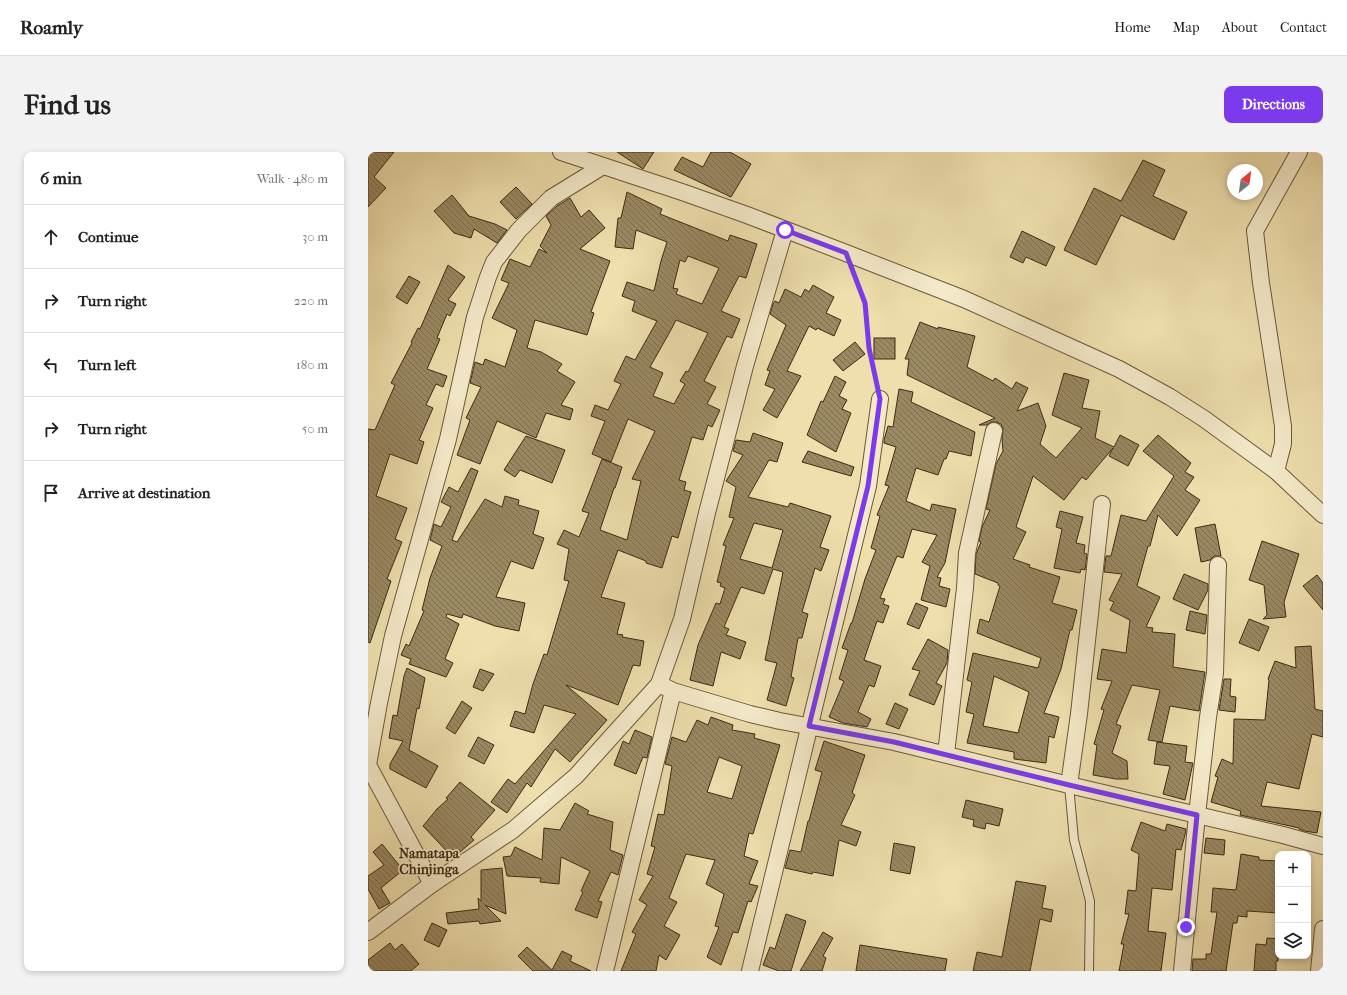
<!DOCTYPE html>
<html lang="en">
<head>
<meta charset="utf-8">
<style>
	body { margin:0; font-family:"IM FELL French Canon",serif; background:#f2f2f2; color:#202124 }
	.controls { position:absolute; right:12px; bottom:12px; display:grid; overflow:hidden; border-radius:8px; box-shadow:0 2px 6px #0003 }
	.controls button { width:36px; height:36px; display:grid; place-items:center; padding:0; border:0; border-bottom:1px solid #e0e0e0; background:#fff; color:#202124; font:20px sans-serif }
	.compass { position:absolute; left:859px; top:12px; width:36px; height:36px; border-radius:50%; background:#fff; box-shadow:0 2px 6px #0003; rotate:29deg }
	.stop { position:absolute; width:12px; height:12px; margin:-9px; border:3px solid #7c3aed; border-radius:50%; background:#fff }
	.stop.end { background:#7c3aed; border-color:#fff; box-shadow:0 1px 4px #0008 }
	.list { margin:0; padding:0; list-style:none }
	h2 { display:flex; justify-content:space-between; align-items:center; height:52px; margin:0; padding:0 16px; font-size:17px }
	h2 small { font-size:13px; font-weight:400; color:#757577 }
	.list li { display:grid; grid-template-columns:26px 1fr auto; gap:12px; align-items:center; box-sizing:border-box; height:64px; padding:0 16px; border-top:1px solid #e0e0e0 }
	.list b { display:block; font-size:15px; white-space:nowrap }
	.list em { font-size:13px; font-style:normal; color:#757577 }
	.icon { flex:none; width:22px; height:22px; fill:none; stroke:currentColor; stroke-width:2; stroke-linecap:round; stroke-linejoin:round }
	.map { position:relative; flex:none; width:955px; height:819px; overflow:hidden; border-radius:8px }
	header { display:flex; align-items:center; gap:24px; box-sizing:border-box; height:56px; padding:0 20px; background:#fff; border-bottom:1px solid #e0e0e0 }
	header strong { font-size:19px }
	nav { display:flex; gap:22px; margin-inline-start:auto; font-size:14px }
	.intro { display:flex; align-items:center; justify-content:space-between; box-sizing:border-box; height:96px; padding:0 24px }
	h1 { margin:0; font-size:28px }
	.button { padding:10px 18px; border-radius:8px; background:#7c3aed; color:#fff; font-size:14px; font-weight:700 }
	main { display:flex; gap:24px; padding:0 24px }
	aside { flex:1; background:#fff; border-radius:8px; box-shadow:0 2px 6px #0003 }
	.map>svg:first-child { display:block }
	.building { fill:url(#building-back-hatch); stroke:#3f2b13; fill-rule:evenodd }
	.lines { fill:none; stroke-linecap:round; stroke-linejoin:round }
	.lane-casing { stroke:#6b583a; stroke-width:10 }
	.street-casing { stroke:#6b583a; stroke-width:18 }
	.path { stroke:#3f2b13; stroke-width:2.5; stroke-dasharray:1 2; stroke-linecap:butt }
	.lane { stroke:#f4eaca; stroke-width:8 }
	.street { stroke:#f4eaca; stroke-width:16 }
	.route { stroke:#7c3aed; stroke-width:5 }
	.labels { text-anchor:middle; stroke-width:3; stroke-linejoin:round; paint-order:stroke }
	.quarter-label { font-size:14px; font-weight:bold; fill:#3f2b13; stroke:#f4eaca }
</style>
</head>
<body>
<header>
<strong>Roamly</strong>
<nav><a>Home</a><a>Map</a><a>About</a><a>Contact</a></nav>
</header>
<div class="intro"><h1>Find us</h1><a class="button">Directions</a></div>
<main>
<aside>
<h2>6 min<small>Walk · 480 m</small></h2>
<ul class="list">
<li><svg class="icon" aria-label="ahead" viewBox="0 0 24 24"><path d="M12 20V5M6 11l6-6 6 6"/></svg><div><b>Continue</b></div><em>30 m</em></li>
<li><svg class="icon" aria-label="right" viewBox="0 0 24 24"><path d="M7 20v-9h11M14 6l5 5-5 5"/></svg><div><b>Turn right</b></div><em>220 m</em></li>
<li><svg class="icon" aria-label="left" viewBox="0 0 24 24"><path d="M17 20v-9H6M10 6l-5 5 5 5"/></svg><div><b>Turn left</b></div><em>180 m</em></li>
<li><svg class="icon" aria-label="right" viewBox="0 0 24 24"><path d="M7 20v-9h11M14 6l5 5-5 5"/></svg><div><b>Turn right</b></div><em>50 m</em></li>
<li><svg class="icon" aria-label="arrive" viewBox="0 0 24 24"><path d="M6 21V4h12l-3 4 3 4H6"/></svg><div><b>Arrive at destination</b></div></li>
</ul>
</aside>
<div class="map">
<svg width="955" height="819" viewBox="0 0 955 819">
	<defs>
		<pattern id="building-back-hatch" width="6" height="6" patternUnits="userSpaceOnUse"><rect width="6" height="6" fill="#9a8963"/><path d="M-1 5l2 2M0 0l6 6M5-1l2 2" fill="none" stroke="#7f7050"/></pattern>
	</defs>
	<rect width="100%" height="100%" fill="#eedfad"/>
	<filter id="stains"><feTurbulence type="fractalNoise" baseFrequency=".005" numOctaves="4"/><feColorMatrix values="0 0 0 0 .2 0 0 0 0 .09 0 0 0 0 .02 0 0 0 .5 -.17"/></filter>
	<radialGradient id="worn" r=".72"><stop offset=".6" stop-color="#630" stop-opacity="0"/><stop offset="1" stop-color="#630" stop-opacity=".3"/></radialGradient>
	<!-- building -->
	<g class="building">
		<polygon points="0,0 26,0 6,25 18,36 0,55"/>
		<polygon points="249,0 286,0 275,17"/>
		<polygon points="343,0 362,0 383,12 363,45 306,18 314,5 335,15"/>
		<polygon points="775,8 797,18 785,44 819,60 806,88 753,63 728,113 696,98 726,36 753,49"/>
		<polygon points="148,35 164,52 148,67 132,50"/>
		<path d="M259,40l35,17 -2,5 68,27 2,-6 27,9 -11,34 -7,-2 -18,35 19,8 -8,19 -5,-2 -23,45 12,6 -9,17 13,6 -8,17 -4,-2 -5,15 -11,-3 -13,43 7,2 -2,8 7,2 -13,46 -6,-2 -10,32 -16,-5v-2l-28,-11 -17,47 24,6 -8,31 6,1 -1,2 22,4 -4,25 -7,-1 -15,40 -52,-20 41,35 -37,42 -15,-13 -24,38 -4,-4 -20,30 -16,-11 17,-23 7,5 61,-70 -32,-9 -10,28 -24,-7 5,-15 10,3 8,-30 11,-30 3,1 22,-74 -5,-1 5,-31 -12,-5 7,-14 15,7 10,-24 -7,-2 20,-52 20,8 -7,21h-1l-14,42 27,10 14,-59 -9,-2 23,-48 -27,-12 -17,43 -19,-8 13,-33 -14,-5 4,-11 13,5 13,-26 -7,-3 12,-25 9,4 22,-39 -25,-10 3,-10 -13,-5 5,-14 27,9 7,-30 6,-19 -31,-12 -3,19 -18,-2 3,-29h3zM320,104l31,12 -17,36 -26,-10 2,-5 -5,-1 7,-28 5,2zM308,168l32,13 -20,39 -2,-1 -6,10 5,3 -11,20 -21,-8 10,-23 -13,-6 22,-39z"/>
		<polygon points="84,43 101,64 127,72 139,78 129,91 106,77 103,86 86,81 66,59"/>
		<polygon points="202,46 213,65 221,58 237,76 212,97 242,109 223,160 226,161 219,183 167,168 159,196 173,200 194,212 189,219 207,230 193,253 205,257 202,268 178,261 168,286 129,269 112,312 89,303 102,268 98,266 113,235 102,231 107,210 115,213 117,207 137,215 149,178 124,166 141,131 133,128 142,107 162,115 171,97 179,101 172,94 183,73 178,64 189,54"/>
		<polygon points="654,79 687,95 678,114 658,105 655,111 642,105"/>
		<polygon points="80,113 97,125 80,148 88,152 82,164 79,162 69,186 72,187 59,217 79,224 75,235 68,232 58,253 65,256 51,288 56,290 49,312 22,302 8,344 39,356 27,387 34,390 19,427 23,429 2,491 0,490 0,277 7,278 27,233 23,231 44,191 43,190 50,176 52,177"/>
		<polygon points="41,124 52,130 39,152 28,145"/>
		<polygon points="445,133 466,145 458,161 473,168 466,184 449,176 448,178 441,174 419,219 433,224 409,266 395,258 407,237 397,233 402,219 399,218 418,173 402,162 405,152 407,149 411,151 417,137 433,145 437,137 441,140"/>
		<path d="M552,170l18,7v-2l37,9 -8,31 26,14 2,-3 17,11 4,-7 12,6 -11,23 21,-8 8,23 -6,18 16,14 26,-30 -30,-13 12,-42 25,7 -7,28 18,3 -5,27 19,9 6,-12 19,10 -11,21 -19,-10 4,-8 -27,32 -4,-3 -18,23 -31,-24 -17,51 10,5 -13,27 17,6 -1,2 31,10 -8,26 25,7 -5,20h-2l-9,39 -17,44 15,4 -5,21 -5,-2 -3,27 -32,-4v-7l-47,-9 7,-29 -8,-2 6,-30 -5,-2 6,-27 65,15 3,-10 -64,-25 3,-14 9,3 11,-36 -2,-1v-2l-23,-9 1,-20 5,-12 -2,-1 3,-14 8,-17 -4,-1 10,-45 7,-13 -1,-13 1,-9 -2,-5 -5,-2h-5l-4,3h-8l16,-7 -88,-43 2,-16h-4zM626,524l35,16 -11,41 -35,-7z"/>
		<rect x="506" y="186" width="21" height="21"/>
		<polygon points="487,190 497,202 475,219 465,208"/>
		<polygon points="467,224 478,230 471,244 479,248 474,257 483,261 468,300 439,283 453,249 455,250"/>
		<polygon points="531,237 545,240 543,250 607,280 603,304 581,299 578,307 576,307 570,323 548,316 538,349 562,359 564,352 588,357 577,411 569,425 573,426 571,434 582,437 578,455 553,448 562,414 554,410 569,383 544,377 535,406 529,404 512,446 517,447 515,452 521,454 515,471 509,469 496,508 513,514 506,535 501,533 490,560 503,567 499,575 475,571 461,565 476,529 471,527 480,498 474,496 483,471 484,471 497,427 508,398 503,396 512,364 509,363 521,334 517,333 528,295 516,291 516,288 520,274 525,275"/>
		<path d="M385,281l30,10 -6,19 -8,-2 -21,37 40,10 2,-4 41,13 -11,31 9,3 -8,21 -6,-3 -13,44 6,2 -6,24h-4l-7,39 3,1 -8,28 -19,-6 10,-37 -12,-3 18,-88 -10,-3 -9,25 -23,-7 -17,40 5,2 -3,6 20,7 -6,17 -19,-7 -8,34 -23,-6 8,-35 18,-42 4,1 5,-16 -5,-2 1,-3 -4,-1 9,-36 -3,-1 11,-27 -5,-1 7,-30 -10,-6 17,-26 -10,-4 3,-11 14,2zM386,371l29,7 -11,38 -32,-9z"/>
		<polygon points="790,283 823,311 817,320 826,325 817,338 832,348 809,384 790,363 782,394 780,394 769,434 792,445 778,475 785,476 784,480 807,482 805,515 837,520 831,559 802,554 794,590 780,588 792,538 764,533 748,572 753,574 744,601 759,609 760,627 748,627 725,623 729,593 726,592 736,558 733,557 744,529 729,527 734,497 758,501 762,468 742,458 746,450 741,448 754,422 736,420 738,404 743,404 753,363 778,369 806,324 775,299"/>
		<polygon points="158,284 197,298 184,331 152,318 147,325 136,318"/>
		<polygon points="440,299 486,315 483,324 434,310"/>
		<polygon points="103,316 110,319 84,388 89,390 117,347 134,355 137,344 151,348 150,353 171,359 165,382 176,386 165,417 143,409 128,445 157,451 151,479 127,474 95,462 94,466 79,462 78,465 91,472 77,507 85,511 78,525 41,512 43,507 33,503 38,492 41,494 56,459 54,458 62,426 74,394 62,388 66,372 73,375 83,355 73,350 81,335 90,340"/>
		<polygon points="692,359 715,365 708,391 717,393 716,401 719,402 717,418 713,417 712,421 686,416 694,377 688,375"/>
		<polygon points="847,372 853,404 846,404 842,408 833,410 827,376"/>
		<polygon points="894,389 931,402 916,450 918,465 895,467 899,463 896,433 881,428"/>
		<polygon points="816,422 840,432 840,438 830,458 805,447"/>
		<polygon points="949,423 955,431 955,458 935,434"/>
		<polygon points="548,451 560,456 551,477 539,472"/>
		<polygon points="822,459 839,463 837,482 818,478"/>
		<polygon points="881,467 901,475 891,499 871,491"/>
		<polygon points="560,487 580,498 579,511 568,531 574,534 566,553 541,543 552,519 544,517"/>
		<polygon points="943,494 947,557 955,559 955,585 944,582 931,637 899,630 893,654 953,660 949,681 936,679 931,677 931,676 872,663 873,659 843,650 850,625 847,624 854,607 865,612 866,567 897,568 901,528 900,527 907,509 928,516 927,495"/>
		<polygon points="39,516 57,526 51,557 49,556 41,598 70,614 58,636 22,617 22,612 35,589 21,586 25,563 29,564 36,524"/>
		<polygon points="112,517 126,522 115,539 105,535"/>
		<polygon points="856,527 863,527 862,544 868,545 867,560 851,558"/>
		<polygon points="94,549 104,556 87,582 78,576"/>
		<polygon points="527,551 540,557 531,577 518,572"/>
		<path d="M343,565l22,8 -1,5 23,4 -1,4 26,7 -27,89 -4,-1 -5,23 14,5 -9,23 9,2 -7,16 -3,-1 -10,32 -5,-1 -12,33 -14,-8 12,-30 -4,-1 9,-32 -18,-10 9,-24 -29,-6 -17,44 8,4 -13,24 16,9 -14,25 -7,-5 -3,16h-35l15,-37 -4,-2 15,-27 -8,-5 14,-24 -6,-2 8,-27 -4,-1 7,-32 6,1 8,-49 -7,-2 7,-27 14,5 11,-22 11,5zM351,605l23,9 -10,33 -25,-7z"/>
		<polygon points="267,578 284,585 279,606 275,605 268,622 246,613 255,589 261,592"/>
		<polygon points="110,585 126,593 116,612 100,604"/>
		<polygon points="456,589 497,603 484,641 487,643 473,673 493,680 488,694 471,688 465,724 445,720 444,722 417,716 422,698 433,700 440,669 441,669 454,620 447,618"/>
		<polygon points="789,590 819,594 817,610 825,611 817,648 795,642 802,614 786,612"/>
		<polygon points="92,630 127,658 103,685 106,688 85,706 55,674 69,657 80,647 78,646"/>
		<polygon points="598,648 635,657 631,674 618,671 617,677 605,674 606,668 594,665"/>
		<polygon points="207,651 221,659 219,662 245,670 242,698 255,703 250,723 243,720 230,749 234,750 229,766 207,758 215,740 213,739 222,719 193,705 191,732 172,730 173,726 139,724 135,705 143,704 147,695 174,708 176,676 192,678"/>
		<polygon points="773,670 797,679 799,672 818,677 818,679 813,698 808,697 804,738 784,736 780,779 798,781 793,819 751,819 756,792 753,792 761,762 757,762 760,738 768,739 771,702 763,698"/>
		<polygon points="838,686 857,688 856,703 836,701"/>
		<polygon points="526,691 547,695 542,722 522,718"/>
		<polygon points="14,692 35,718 13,736 22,751 11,757 0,737 0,724 16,713 5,700"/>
		<polygon points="873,702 891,705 891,708 910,709 910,761 879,759 879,765 870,764 869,771 865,771 858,819 824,819 825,807 838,807 838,802 843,802 849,760 843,760 845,736 868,738"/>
		<polygon points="134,716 138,762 117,753 133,769 112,772 111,769 80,772 78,761 111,757 110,746 113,749 113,718"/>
		<polygon points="648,729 678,734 674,756 685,758 683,770 672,767 662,819 605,819 609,800 634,805"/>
		<polygon points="418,762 438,769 423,819 411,819 395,813 402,795 407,797"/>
		<polygon points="64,771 79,778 71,795 56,788"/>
		<polygon points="455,780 465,786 455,804 458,806 454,819 432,819"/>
		<polygon points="899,786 910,787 910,809 908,809 908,819 886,819 888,792 898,793"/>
		<polygon points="22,791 27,798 34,792 51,812 43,819 0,819 0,808"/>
		<polygon points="492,793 579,807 577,819 488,819"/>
		<polygon points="159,795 184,818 194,799 204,804 202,809 223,819 165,819 150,804"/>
	</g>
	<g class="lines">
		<!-- lane casing -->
		<g class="lane-casing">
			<polyline id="lane" points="701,633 706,688 722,749 721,819"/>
		</g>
		<!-- street casing -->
		<g class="street-casing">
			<g id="street">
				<polyline points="193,0 314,40 379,63 478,101 596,147 751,217 802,245 835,266 908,319 955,363"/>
				<polyline points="908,319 915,292 915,274 893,131 887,79 931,0"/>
				<polyline points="291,532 305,539 382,562 412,569 526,590 701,633 915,683 955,694"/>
				<polyline points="578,602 597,436 599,401 626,279"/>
				<polyline points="701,633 711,562 734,352"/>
				<polyline points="64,732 0,613 11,551 25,484 80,287 107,165 120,125 126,110 151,78 183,46 235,14"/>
				<polyline points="0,780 64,732 145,678 208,624 291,532 314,467 339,361 377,214 417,78"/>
				<polyline points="237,819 305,539"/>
				<polyline points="382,819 500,334 512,247"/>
				<polyline points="814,819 829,663 840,565 847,521 850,413"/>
				<polyline points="951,819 955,777"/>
			</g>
		</g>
		<!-- path -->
		<polyline class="path" points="486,121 497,151 501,196 509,233"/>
		<!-- lane -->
		<use href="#lane" class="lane"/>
		<!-- street -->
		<use href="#street" class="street"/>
	</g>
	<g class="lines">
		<!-- route -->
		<polyline class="route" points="417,78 478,101 497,151 501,196 512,247 500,334 441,574 526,590 701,633 829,663 818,775"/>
	</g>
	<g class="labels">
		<!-- quarter labels -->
		<g class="quarter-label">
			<text x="61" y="706">Namatapa<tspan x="61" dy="16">Chinjinga</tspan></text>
		</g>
	</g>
	<rect width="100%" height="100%" filter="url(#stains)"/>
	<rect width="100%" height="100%" fill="url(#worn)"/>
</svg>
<div class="controls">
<button>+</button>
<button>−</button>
<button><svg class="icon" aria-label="layers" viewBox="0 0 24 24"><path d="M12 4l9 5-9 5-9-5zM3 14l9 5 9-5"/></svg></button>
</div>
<svg class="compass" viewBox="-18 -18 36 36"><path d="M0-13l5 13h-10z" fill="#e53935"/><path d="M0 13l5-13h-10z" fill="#757577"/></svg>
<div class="stop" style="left:417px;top:78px"></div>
<div class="stop end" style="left:818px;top:775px"></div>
</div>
</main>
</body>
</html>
